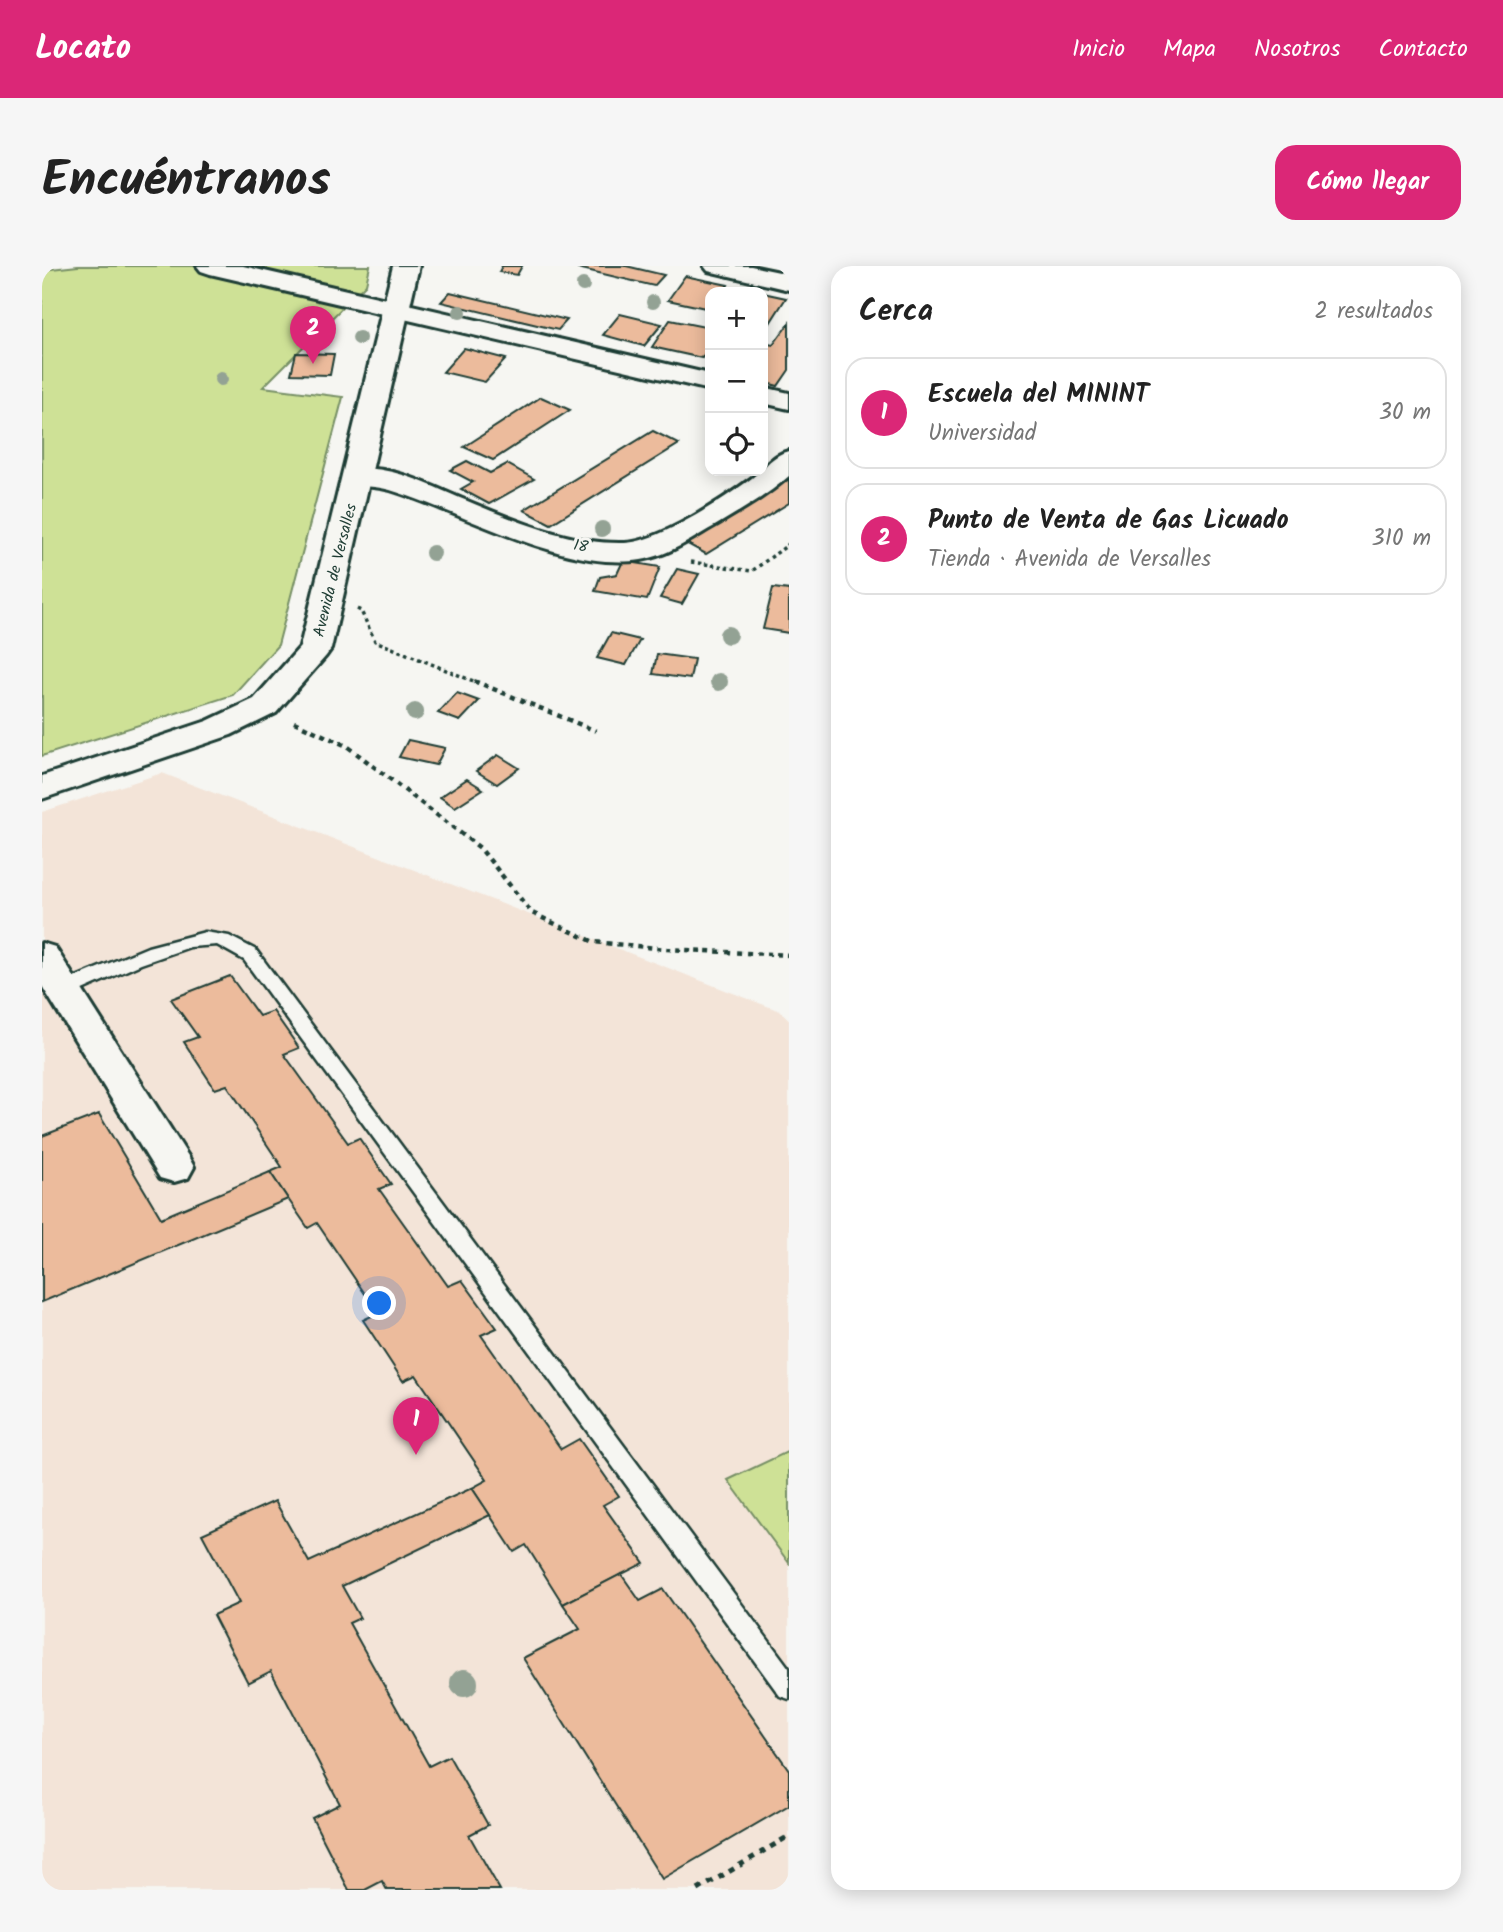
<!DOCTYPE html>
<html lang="es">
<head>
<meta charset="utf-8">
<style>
	body { margin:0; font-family:Kalam,sans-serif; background:#f6f6f6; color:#222 }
	.controls { position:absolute; right:21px; top:21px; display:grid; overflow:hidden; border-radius:14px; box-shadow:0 4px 18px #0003 }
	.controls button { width:63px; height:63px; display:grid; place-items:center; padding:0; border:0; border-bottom:2px solid #e0e0e0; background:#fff; color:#222; font:35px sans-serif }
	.you { position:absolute; left:338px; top:1038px; width:24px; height:24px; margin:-18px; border:5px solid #fff; border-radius:50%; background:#1a73e8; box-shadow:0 0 0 10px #1a73e833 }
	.badge { display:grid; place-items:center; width:46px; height:46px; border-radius:50%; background:#db2777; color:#fff; font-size:23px; font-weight:700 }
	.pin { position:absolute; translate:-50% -58px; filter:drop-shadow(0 2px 4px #0008) }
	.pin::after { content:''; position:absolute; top:37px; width:24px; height:21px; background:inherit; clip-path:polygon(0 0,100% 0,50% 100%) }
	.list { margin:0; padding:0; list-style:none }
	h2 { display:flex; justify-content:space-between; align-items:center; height:91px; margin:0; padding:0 28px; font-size:30px }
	h2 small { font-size:23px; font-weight:400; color:#767676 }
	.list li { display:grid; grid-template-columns:46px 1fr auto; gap:21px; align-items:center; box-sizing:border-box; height:112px; margin:0 14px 14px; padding:0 14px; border:2px solid #e0e0e0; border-radius:21px }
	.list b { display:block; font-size:26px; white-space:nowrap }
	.list p { margin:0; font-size:23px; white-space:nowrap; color:#767676 }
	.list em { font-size:23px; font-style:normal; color:#767676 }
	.icon { flex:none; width:38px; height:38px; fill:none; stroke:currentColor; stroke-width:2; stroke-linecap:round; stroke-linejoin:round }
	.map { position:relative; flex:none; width:747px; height:1624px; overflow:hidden; border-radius:21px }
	header { display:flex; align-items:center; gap:42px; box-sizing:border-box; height:98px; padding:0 35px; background:#db2777; color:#fff }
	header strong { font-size:33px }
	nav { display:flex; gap:38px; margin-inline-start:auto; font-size:24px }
	.intro { display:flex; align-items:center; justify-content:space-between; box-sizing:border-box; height:168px; padding:0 42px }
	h1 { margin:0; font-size:49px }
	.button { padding:18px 32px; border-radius:21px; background:#db2777; color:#fff; font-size:24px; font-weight:700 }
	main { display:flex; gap:42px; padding:0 42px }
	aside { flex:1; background:#fff; border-radius:21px; box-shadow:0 4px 18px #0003 }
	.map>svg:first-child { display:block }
	.built { fill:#f3e4d8 }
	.green { fill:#cee196; stroke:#768f65; stroke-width:2 }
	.building { fill:#ecbb9c; stroke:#1f3d34; stroke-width:2 }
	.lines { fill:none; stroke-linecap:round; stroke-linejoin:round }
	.lane-casing { stroke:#1f3d34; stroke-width:5 }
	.street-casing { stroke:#1f3d34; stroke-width:6 }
	.secondary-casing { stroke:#1f3d34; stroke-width:6 }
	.path-far2 { stroke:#1f3d34; stroke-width:3.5; stroke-dasharray:3.5 3.5; stroke-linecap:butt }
	.path-far1 { stroke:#1f3d34; stroke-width:4.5; stroke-dasharray:5 5; stroke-linecap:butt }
	.path { stroke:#1f3d34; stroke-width:5; stroke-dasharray:6 6; stroke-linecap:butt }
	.lane { fill:#f6f6f2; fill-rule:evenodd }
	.street { fill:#f6f6f2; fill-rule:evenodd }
	.secondary { fill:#f6f6f2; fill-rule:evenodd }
	.tree { fill:#93a294 }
	.labels { text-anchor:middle; stroke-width:6; stroke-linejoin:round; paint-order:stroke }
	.far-street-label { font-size:16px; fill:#1f3d34; stroke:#f6f6f2 }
</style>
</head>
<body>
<header>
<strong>Locato</strong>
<nav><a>Inicio</a><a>Mapa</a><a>Nosotros</a><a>Contacto</a></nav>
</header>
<div class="intro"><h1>Encuéntranos</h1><a class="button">Cómo llegar</a></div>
<main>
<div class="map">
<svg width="747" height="1624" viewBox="0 0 747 1624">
	<rect width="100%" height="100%" fill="#f6f6f2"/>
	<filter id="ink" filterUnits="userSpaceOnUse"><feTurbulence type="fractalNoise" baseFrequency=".0143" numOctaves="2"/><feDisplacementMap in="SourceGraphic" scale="14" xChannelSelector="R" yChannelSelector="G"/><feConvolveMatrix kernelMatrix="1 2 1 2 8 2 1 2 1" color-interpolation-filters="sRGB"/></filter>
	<g filter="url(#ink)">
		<!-- built -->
		<polygon class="built" points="120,507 738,745 747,754 747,1624 0,1624 0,546"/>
		<!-- green -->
		<g class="green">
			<polygon points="36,0 328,0 324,18 221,121 301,131 236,379 191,429 0,490 0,4"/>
			<polygon points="747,1185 747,1297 686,1214"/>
		</g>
		<!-- building -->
		<g class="building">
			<polygon points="460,0 480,0 475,9 457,6"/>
			<polygon points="527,0 584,0 622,9 612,20"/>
			<polygon points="643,10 686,19 682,26 668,26 668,43 626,34"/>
			<polygon points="408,26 525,54 516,64 399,36"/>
			<polygon points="721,27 744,32 728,57 721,55"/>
			<polygon points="578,48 620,58 602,80 561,69"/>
			<polygon points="628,54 668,62 668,79 660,92 610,81"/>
			<polygon points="747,57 747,104 736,120 721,116 721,77 731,79"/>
			<polygon points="422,82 464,93 443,116 401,106"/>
			<polygon points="254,87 292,88 288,109 249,108"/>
			<polygon points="499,131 528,144 451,194 422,181"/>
			<polygon points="611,165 637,178 509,258 482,244"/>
			<polygon points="425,195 448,207 465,198 492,213 447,238 419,223 431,216 408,204"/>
			<polygon points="747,209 747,237 664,288 638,274"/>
			<polygon points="581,295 618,301 605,334 553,325 558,311 575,308"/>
			<polygon points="635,303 657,308 640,338 618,332"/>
			<polygon points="731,322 747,324 747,367 721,363"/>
			<polygon points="569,367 598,374 584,399 555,392"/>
			<polygon points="615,388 652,393 648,413 611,408"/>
			<polygon points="415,427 437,435 418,455 396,447"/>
			<polygon points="366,474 403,482 394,499 357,491"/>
			<polygon points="456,489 477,502 455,518 434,505"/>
			<polygon points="425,513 441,523 413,541 398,531"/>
			<polygon points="188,710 217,750 231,745 257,782 242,788 306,877 317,872 349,918 337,923 406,1020 420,1014 455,1062 439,1069 519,1183 537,1173 577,1230 561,1239 602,1297 521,1338 484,1279 472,1286 430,1222 445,1214 374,1109 361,1115 321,1054 336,1047 275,957 266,962 246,933 228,906 240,901 185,819 173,823 142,776 156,771 129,733"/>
			<polygon points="57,848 119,952 228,906 246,933 0,1036 0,870"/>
			<polygon points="430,1222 448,1249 300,1320 318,1352 307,1357 387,1500 407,1490 446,1559 427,1569 458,1624 345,1624 340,1615 323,1624 307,1624 270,1552 298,1538 229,1405 206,1417 171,1349 197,1337 160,1268 233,1235 267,1296"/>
			<polygon points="579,1308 598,1335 621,1323 747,1504 747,1539 620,1613 481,1392 538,1363 521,1338"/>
		</g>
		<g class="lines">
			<!-- lane casing -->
			<g class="lane-casing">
				<polygon id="lane" points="163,666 187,670 214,684 747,1402 747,1433 738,1430 202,694 175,679 148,681 99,698 29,729 15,729 13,724 15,719 106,681"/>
			</g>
			<!-- street casing -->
			<g class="street-casing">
				<g id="street">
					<polygon points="155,0 201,0 668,108 668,124 168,8 159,5"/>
					<polygon points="662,0 709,0 747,8 747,24 666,5"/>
					<polygon points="721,121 747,127 747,143 721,137"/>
					<path d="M747,185v25c-21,19 -46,33 -71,48 -25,14 -48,31 -77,36 -78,12 -178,-48 -251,-70 -14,-4 -28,-3 -42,-7l-4,-6 4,-6c39,-10 82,15 117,29 48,20 107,45 160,43 34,-1 99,-44 127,-65 12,-9 21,-24 37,-27z"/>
					<polygon points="0,677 13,681 146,890 152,901 146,912 132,916 118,912 0,720"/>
				</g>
			</g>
			<!-- secondary casing -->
			<g class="secondary-casing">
				<polygon id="secondary" points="351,0 377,0 289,383 284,390 234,447 189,469 0,533 0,510 165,455 212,433 258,381"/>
			</g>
			<!-- path-far2 -->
			<g class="path-far2">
				<polyline points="649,296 710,305 747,278"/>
				<polyline points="315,343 319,345 333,375 436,417"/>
			</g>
			<!-- path-far1 -->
			<g class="path-far1">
				<polyline points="432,415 554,465"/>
				<polyline points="252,456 305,480 438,582 490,647 552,676 625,683 747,689"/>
			</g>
			<!-- path -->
			<polyline class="path" points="656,1624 747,1570"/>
			<!-- lane -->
			<use href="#lane" class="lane"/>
			<!-- street -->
			<use href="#street" class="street"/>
			<!-- secondary -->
			<use href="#secondary" class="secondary"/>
		</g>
		<!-- trees -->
		<g class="tree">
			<circle cx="541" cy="19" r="7"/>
			<circle cx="611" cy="36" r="7"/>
			<circle cx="418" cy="46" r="7"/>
			<circle cx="317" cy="72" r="7"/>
			<circle cx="179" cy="113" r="7"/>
			<circle cx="560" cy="263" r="8"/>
			<circle cx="391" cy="287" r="8"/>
			<circle cx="686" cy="369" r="9"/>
			<circle cx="677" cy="416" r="9"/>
			<circle cx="373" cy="446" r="9"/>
			<circle cx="422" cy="1417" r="14"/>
		</g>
	</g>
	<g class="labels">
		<!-- far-street labels -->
		<g class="far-street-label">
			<text transform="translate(539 279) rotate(11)" y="6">18</text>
			<text transform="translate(292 304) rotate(-76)" y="6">Avenida de Versalles</text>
		</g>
	</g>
</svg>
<div class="controls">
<button>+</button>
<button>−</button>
<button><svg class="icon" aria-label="locate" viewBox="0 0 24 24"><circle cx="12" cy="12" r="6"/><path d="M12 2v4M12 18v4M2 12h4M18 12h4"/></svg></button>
</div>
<div class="you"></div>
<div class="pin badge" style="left:374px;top:1189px">1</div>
<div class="pin badge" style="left:271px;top:98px">2</div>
</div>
<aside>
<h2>Cerca<small>2 resultados</small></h2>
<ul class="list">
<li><span class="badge">1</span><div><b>Escuela del MININT</b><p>Universidad</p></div><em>30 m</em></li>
<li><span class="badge">2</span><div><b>Punto de Venta de Gas Licuado</b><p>Tienda · Avenida de Versalles</p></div><em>310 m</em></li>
</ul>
</aside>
</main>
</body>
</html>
